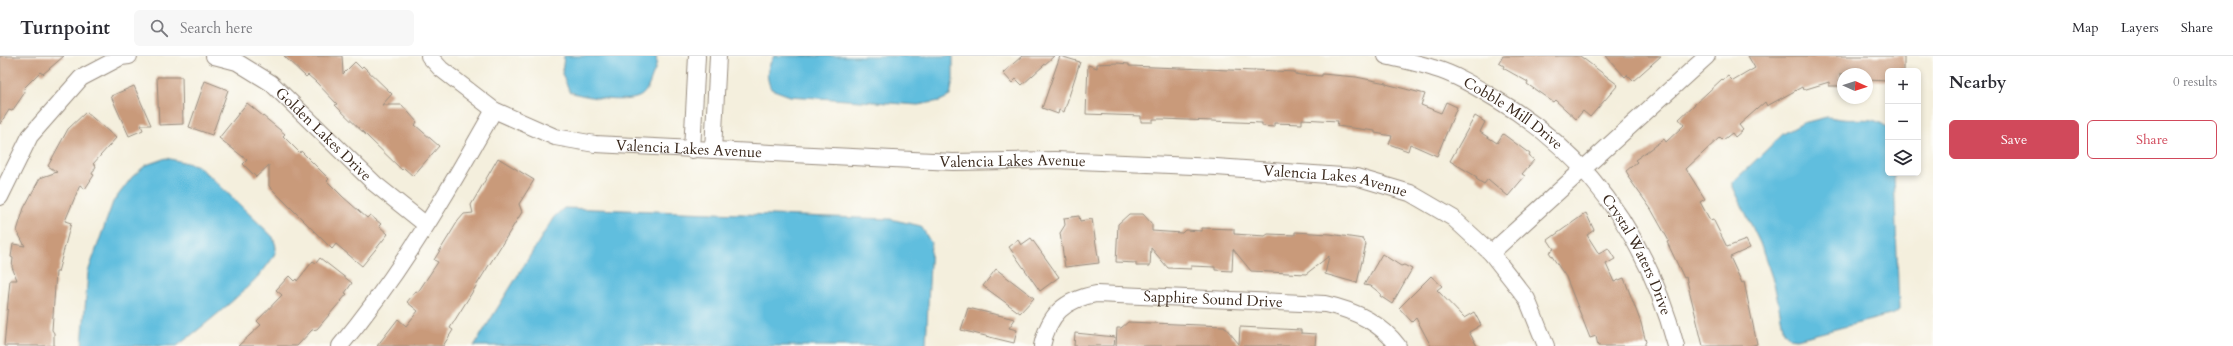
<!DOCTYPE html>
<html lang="en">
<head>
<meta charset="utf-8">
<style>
	body { margin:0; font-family:Cardo,serif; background:#f7f7f7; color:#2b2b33 }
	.controls { position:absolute; right:12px; top:12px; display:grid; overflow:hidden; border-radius:6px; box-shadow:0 2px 6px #0003 }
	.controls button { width:36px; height:36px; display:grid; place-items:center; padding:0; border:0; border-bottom:1px solid #e1e1e2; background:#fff; color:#2b2b33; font:20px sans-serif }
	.compass { position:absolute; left:1837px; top:12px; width:36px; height:36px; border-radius:50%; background:#fff; box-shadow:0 2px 6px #0003; rotate:93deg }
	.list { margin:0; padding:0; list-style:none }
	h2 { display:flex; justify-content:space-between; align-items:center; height:52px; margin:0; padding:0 16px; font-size:17px }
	h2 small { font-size:13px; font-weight:400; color:#7c7c81 }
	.actions { display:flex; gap:8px; padding:12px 16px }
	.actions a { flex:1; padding:9px 0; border:1px solid #d1495b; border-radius:6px; text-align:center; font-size:14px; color:#d1495b }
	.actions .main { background:#d1495b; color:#fff }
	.icon { flex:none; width:22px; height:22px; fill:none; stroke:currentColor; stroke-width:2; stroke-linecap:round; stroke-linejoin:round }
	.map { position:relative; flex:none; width:1933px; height:290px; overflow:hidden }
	header { display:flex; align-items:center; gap:24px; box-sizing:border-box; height:56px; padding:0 20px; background:#fff; border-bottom:1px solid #e1e1e2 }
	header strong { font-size:19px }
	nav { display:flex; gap:22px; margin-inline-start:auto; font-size:14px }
	.search { width:280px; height:36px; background:#f7f7f7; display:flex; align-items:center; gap:10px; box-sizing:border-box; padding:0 14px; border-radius:6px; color:#7c7c81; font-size:15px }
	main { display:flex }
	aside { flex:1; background:#fff }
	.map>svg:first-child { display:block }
	.water { fill:#60bede; stroke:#4e747e }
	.building { fill:#c99a7a }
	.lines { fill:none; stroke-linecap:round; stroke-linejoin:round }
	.street-casing { stroke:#988c7e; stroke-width:18 }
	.street { stroke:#fff; stroke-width:16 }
	.labels { text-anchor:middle; stroke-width:3.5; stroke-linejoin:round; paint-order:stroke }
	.street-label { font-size:15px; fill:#3b2a1e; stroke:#fdfcf7 }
</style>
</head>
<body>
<header>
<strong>Turnpoint</strong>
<div class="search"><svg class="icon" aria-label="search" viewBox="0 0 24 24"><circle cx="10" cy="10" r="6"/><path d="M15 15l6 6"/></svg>Search here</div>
<nav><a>Map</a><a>Layers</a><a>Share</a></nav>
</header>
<main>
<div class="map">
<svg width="1933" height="290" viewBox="0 0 1933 290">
	<rect width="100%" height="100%" fill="#fdfcf7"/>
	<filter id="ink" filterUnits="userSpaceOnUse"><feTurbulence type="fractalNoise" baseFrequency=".025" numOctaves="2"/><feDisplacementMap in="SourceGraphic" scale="8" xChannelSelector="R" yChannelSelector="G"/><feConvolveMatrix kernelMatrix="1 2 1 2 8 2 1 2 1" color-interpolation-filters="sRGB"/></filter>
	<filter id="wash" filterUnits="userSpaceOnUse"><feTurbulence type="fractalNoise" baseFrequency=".012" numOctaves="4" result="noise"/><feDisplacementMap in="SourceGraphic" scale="16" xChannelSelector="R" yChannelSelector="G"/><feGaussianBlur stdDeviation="0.9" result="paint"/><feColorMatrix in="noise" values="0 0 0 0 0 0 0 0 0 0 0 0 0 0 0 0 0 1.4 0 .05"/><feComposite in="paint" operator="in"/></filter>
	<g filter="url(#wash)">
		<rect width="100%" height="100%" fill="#f4efdd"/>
		<!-- water -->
		<g class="water">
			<path d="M564,0h92c2,8 -1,13 -4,21 -2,6 -5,14 -10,18 -12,10 -58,2 -72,-3l-8,-18z"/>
			<path d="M774,0h179v24l-3,16 -10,5 -22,4 -128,-9 -19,-7c-6,-14 -4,-21 3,-33z"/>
			<path d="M1827,61c5,0 10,2 15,2 18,2 30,-4 46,9v45h6l5,137 -5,4 -97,25 -8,-1 -5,-6 -10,-49 -14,-40 -27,-56v-5l50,-48 20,-11z"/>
			<path d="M166,102l30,7 17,14 60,58c2,7 5,11 1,18 -12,25 -73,73 -97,91h-95l6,-74 25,-70 19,-25 14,-12z"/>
			<polygon points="564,152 890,163 921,170 931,187 926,290 474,290 554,161"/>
		</g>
		<g id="blocks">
			<!-- building -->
			<g class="building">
				<polygon points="0,0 64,0 43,18 40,16 24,32 25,36 19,45 12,55 9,54 0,68"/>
				<polygon points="284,0 342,0 343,18 355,6 361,12 363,10 392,38 382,49 402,49 417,66 415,69 439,90 413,120 404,112 402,114 335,49 337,48 316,26 308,19 306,21"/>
				<polygon points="1022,0 1054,0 1022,29 1016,23 1012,27 1003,17"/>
				<polygon points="1060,0 1080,6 1064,56 1059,54 1058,58 1042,52"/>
				<polygon points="1503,0 1580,0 1618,29 1590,61 1583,55 1576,63 1555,44 1553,46 1527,28 1528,26 1503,12 1504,10 1499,7"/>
				<polygon points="1606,0 1661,0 1633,25 1627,19 1625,21"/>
				<polygon points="1748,0 1904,0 1904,15 1888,15 1888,25 1867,24 1867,18 1840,18 1840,30 1829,30 1829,26 1803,34 1802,31 1767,50 1765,46 1739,69 1743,74 1735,81 1732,77 1723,84 1720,81 1686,113 1705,143 1700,146 1710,164 1713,163 1727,191 1746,184 1750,192 1730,201 1742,227 1744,226 1757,288 1750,290 1703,290 1686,221 1684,222 1667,186 1669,185 1651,153 1628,121 1629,120 1626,115 1637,106 1635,104 1664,83 1666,86 1682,71 1684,69 1679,63 1722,23 1723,24 1728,20 1733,25 1755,12"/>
				<polygon points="1117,7 1129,8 1129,10 1255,15 1255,14 1295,16 1295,18 1301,19 1322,20 1322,18 1356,21 1386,27 1386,28 1425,38 1421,49 1441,57 1446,46 1457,51 1437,100 1410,88 1408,95 1389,88 1392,80 1375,77 1375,75 1337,70 1338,65 1302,63 1302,68 1274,67 1274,71 1262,70 1262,67 1163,63 1153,63 1153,66 1141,66 1141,60 1086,58 1088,9 1097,12 1097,8"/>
				<polygon points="157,21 182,21 183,68 159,69"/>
				<polygon points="205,25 228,34 212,79 189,71"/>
				<polygon points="134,30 151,69 141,69 143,74 129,80 111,40"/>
				<polygon points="247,47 285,78 283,80 300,97 301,95 329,123 327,125 343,141 367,162 370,159 381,168 379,170 388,178 362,210 336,188 332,193 269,130 269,109 256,121 243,108 247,104 219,82"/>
				<polygon points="86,56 116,82 93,108 96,110 92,118 94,119 85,133 80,129 65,165 71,167 58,216 56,216 52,274 54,277 54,290 4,290 10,224 17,224 12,211 13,202 11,201 13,188 25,190 17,175 24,152 40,122 57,116 48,110 68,73"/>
				<polygon points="1475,60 1485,66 1480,76 1497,87 1503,78 1530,98 1529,100 1534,104 1522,118 1525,120 1508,140 1488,123 1484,128 1476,123 1477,121 1450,105"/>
				<polygon points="498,102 534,124 519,148 522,156 450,272 453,274 443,290 377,290 398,263 406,270 418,255 407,246 416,235 418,236 438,206 434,204 458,165 464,158 473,157 471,149"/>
				<polygon points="1586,157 1594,174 1587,179 1599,198 1608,192 1615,203 1606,208 1614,226 1624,222 1641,267 1646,286 1645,287 1645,290 1598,290 1596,280 1590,282 1566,221 1549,196 1554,193 1548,184"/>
				<polygon points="1129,158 1143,158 1152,168 1152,175 1182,177 1185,174 1202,175 1202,172 1234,173 1234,178 1265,180 1268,178 1295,179 1295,176 1330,178 1363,183 1366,188 1357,227 1325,218 1329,200 1306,218 1251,215 1233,193 1232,215 1215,214 1215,211 1191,210 1191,213 1168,212 1151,192 1150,210 1136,210 1136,207 1116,206 1118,168"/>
				<polygon points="1079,160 1080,165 1092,163 1099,207 1065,211 1060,177 1065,169 1064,162"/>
				<polygon points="1031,182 1059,221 1040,235 1009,191 1018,184 1021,189"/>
				<polygon points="1382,198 1401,210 1404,209 1412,213 1392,248 1380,240 1381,238 1371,230 1364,229"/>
				<polygon points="320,202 352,227 345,237 347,238 317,273 312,274 297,290 238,290 261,269 257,265 282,239 276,234 289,220 294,225 296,223 297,225 313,205 316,207"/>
				<polygon points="996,213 1034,242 1020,257 983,230"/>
				<polygon points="1431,220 1442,230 1437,234 1464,262 1474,256 1481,269 1469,276 1477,290 1431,290 1416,262 1412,266 1399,252"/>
				<polygon points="968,252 1015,263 1009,272 1017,274 1014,287 961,274"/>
				<polygon points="1128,266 1224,270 1239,288 1240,271 1301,274 1301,277 1316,278 1315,290 1116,290 1117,272 1121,272"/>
				<polygon points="1075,277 1115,281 1114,290 1074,290"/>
			</g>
		</g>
	</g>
	<g filter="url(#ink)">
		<use href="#blocks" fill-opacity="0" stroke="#988c7e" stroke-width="1"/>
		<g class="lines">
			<!-- street casing -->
			<g class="street-casing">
				<g id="street">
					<path id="s1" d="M214,0l23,6 34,21 104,101 50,40"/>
					<path id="s2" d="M429,0l12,13 53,41 61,27 40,7 358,18 102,-2 161,7 140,10 54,16 43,25 38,35 36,46 19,47"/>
					<path id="s3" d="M1386,0c16,4 32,7 47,12 22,6 43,19 63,31 95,56 152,141 180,247"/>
					<polyline points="692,94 697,0"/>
					<polyline points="713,94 718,0"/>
					<polyline points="0,141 30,80 81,22 121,1 129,0"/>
					<polyline points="1491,197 1707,0"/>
					<path d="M340,290c60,-72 108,-154 154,-236"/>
					<path id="s4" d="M1042,290c7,-32 22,-46 54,-52l229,10c28,6 56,19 73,42"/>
				</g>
			</g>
			<!-- street -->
			<use href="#street" class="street"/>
		</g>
	</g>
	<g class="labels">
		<!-- street labels -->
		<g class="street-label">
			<text dy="5" stroke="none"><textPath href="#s3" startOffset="141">Cobble Mill Drive</textPath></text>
			<text dy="5" stroke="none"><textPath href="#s1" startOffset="137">Golden Lakes Drive</textPath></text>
			<text dy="5" stroke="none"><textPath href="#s2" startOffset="286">Valencia Lakes Avenue</textPath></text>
			<text dy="5" stroke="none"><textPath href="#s2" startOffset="610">Valencia Lakes Avenue</textPath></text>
			<text dy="5" stroke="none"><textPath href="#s2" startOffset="934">Valencia Lakes Avenue</textPath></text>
			<text dy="5" stroke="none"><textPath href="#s3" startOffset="333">Crystal Waters Drive</textPath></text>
			<text dy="5" stroke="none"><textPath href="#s4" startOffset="198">Sapphire Sound Drive</textPath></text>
		</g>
	</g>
</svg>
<div class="controls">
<button>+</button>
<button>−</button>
<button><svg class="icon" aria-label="layers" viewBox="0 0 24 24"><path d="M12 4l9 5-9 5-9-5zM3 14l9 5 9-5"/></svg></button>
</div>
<svg class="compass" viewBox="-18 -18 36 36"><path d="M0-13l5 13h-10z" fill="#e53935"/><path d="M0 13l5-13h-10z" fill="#7c7c81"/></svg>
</div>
<aside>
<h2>Nearby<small>0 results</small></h2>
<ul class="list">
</ul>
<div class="actions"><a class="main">Save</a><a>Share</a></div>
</aside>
</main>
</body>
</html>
